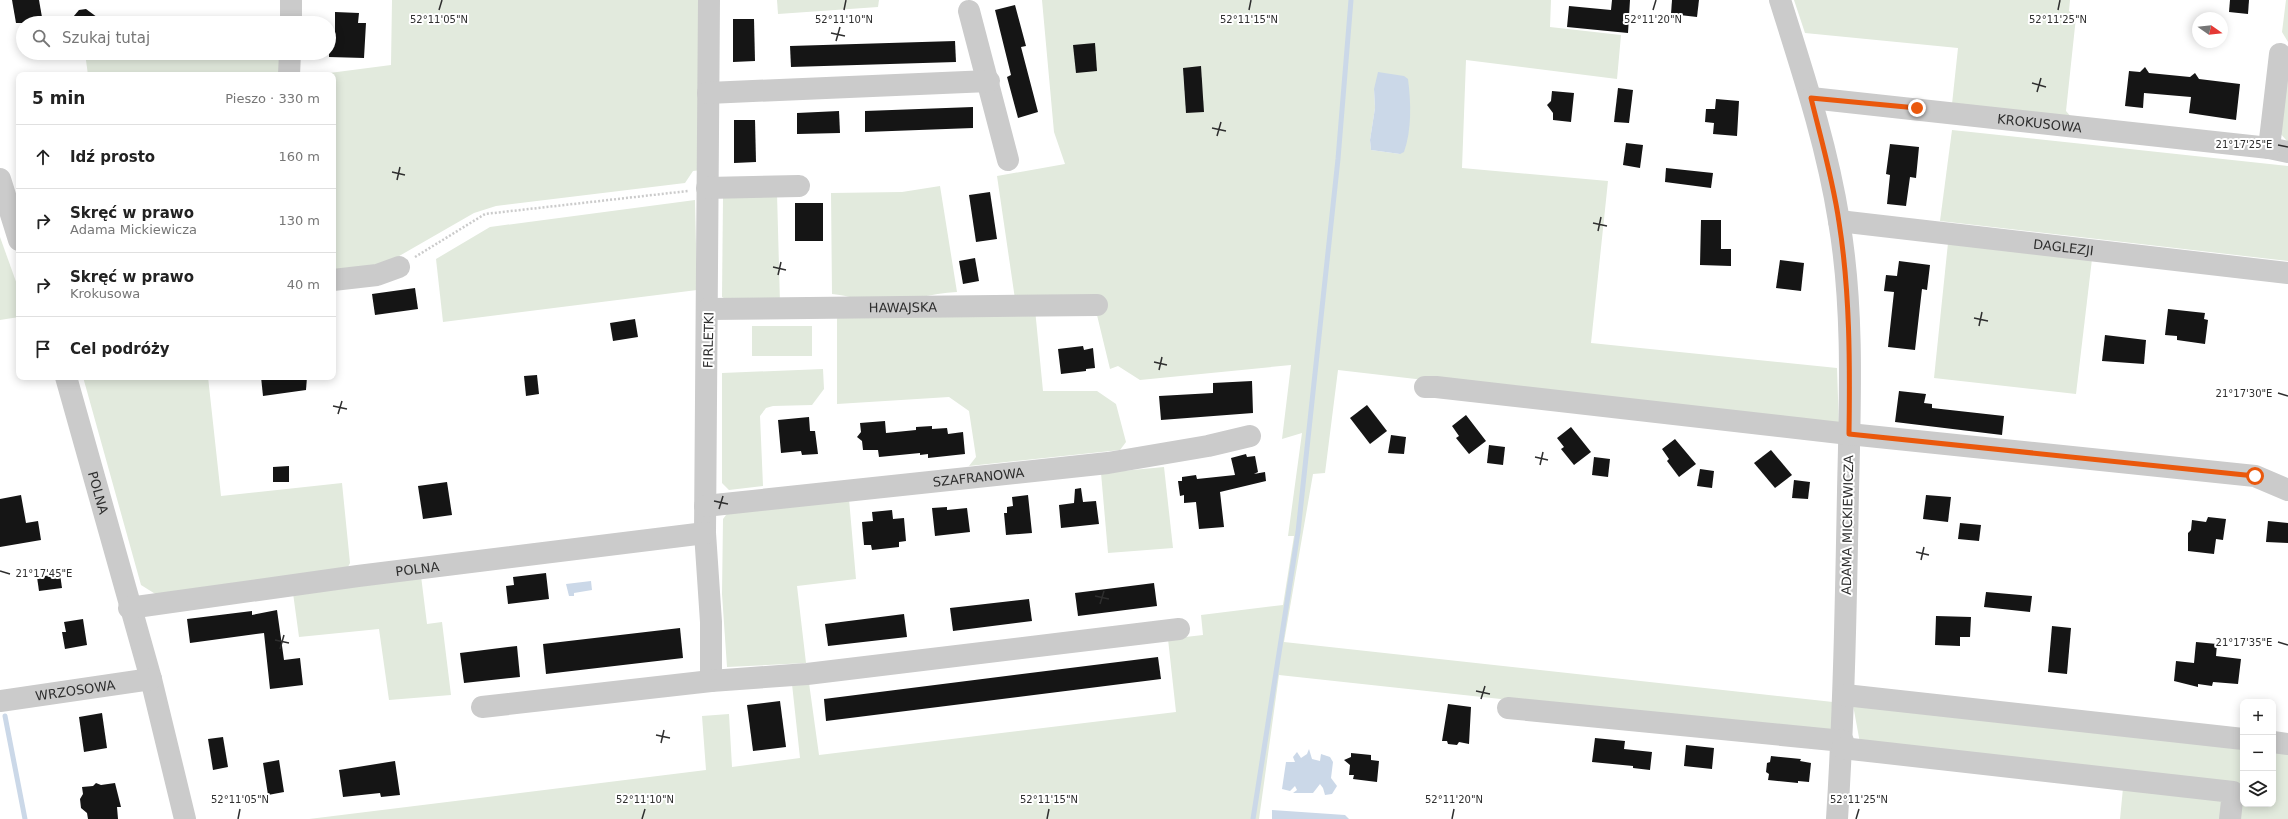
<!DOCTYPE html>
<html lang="pl">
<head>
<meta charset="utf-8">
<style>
	body { margin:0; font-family:"DejaVu Sans",sans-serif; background:#f6f6f6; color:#222 }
	.controls { position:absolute; right:12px; bottom:12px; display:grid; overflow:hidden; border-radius:8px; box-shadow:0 2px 10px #0003 }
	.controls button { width:36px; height:36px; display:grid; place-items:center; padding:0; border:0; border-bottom:1px solid #e0e0e0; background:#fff; color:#222; font:20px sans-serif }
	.compass { position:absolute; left:2192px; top:12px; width:36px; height:36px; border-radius:50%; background:#fff; box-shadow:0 2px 10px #0003; rotate:104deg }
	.stop { position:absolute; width:12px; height:12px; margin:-9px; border:3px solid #ea580c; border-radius:50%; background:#fff }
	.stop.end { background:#ea580c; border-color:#fff; box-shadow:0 1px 4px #0008 }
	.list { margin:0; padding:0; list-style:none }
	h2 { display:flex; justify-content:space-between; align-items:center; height:52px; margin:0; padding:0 16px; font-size:17px }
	h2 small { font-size:13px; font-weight:400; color:#767676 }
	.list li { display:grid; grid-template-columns:26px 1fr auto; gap:12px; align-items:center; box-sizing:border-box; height:64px; padding:0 16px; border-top:1px solid #e0e0e0 }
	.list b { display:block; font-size:15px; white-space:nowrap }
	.list p { margin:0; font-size:13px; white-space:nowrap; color:#767676 }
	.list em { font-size:13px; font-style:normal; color:#767676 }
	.icon { flex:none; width:22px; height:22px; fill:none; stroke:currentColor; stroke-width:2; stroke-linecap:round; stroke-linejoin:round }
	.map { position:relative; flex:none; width:2288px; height:819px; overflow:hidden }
	.search { position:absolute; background:#fff; box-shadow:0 2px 10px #0003; left:16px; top:16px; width:320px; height:44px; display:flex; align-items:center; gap:10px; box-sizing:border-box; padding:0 14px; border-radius:22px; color:#767676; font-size:15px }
	.panel { position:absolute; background:#fff; box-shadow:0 2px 10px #0003; left:16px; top:72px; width:320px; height:308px; border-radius:8px }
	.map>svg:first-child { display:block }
	.green { fill:#e2eadd; fill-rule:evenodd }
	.water { fill:#cbd8e8 }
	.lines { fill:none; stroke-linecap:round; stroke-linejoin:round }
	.stream { stroke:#cbd8e8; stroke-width:5 }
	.building { fill:#151515 }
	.path { stroke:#cbcbcb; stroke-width:2.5; stroke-dasharray:2 2; stroke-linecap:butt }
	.minor { stroke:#cbcbcb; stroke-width:22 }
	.route { stroke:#ea580c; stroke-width:5 }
	.ticks { fill:none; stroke:#2e2e2e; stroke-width:1.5 }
	.labels { text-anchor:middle; stroke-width:4; stroke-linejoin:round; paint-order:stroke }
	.street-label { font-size:13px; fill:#2e2e2e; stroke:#fff }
	.ticks-label { font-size:10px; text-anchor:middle; fill:#2e2e2e; stroke:#fff; stroke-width:4; stroke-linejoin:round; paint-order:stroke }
</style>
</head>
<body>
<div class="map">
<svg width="2288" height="819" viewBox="0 0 2288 819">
	<rect width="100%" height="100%" fill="#fff"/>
	<!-- green -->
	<g class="green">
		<polygon points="392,0 700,0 701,170 693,171 685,183 496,206 474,213 387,263 333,271 333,75 314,75 391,65"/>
		<polygon points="777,0 879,0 878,7 778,14"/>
		<path d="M1042,0h509l-1,27 71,8 -4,44 -151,-19 -4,108 146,13 -17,162 246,25 2,60 -501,-58 -13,103 -12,1 -29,168 549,60 -1,33 -553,-60 -20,144h-950l397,-49 -4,-54 27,-2 3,53 68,-9 -8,-74 17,-1 10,72 357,-43 -8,-73 35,-4 -2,-20 82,-10 11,-69h-6l14,-103 -20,6 9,-74 -151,15 -22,-14 -8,3 -14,-58 -81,-12 -18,-123 68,-12 -11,-32zM1374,89l26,65 -29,-4 -1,-10 5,-32z"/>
		<polygon points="1794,0 2070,0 2069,11 2076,17 2066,111 2072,118 1952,104 1958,48 1805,33"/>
		<polygon points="2286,0 2288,0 2288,42 2282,32"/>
		<polygon points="2288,44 2288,142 2278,131"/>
		<polygon points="85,53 282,53 281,75 88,75"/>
		<polygon points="1952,130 2288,166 2288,261 1940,221"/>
		<path d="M940,186l17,106c-26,1 -51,10 -77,11 -15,0 -32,-8 -48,-9l-1,-101 71,-1z"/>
		<polygon points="777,193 780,303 732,303 722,297 723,198"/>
		<polygon points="695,200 697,290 443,322 436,259 490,227"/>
		<polygon points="0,237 19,290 19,317 0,320"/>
		<polygon points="1948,243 2092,259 2076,394 1934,378"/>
		<polygon points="1035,309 1043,391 1097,391 1116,404 1126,442 1120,450 969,466 976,457 969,411 949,397 837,404 837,315"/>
		<rect x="752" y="326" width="60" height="30"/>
		<polygon points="823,369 824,389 812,405 773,406 766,408 760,416 763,486 729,490 722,483 722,373"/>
		<polygon points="83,377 208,377 221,496 342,483 350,563 346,571 157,595 141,585"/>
		<polygon points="1164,467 1173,548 1108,553 1101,473"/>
		<polygon points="849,499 856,579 797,586 806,663 727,667 722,594 723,519 729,511"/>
		<polygon points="421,576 427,624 442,622 451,695 389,700 379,629 299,637 293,593"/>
		<polygon points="1853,705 2243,749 2243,804 2273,804 2273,752 2288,754 2288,819 2239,819 2242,785 1860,743"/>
		<polygon points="2123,788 2224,799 2222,819 2120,819"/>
	</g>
	<!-- water -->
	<g class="water">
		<path d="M1378,72l26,4 4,3c3,23 4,51 -4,73l-4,2 -29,-4 -1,-10 5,-32 -1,-19z"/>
		<polygon points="591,581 592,590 574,593 574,596 569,596 566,584"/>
		<polygon points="1309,749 1312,759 1320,761 1321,754 1330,757 1333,762 1331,778 1337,786 1332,794 1325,795 1323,788 1320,784 1313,793 1293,793 1297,790 1295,786 1290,791 1282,789 1286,762 1295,762 1293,757 1297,752 1301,758 1307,754"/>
		<polygon points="1272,810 1345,815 1349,819 1272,819"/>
	</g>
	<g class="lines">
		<!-- stream -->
		<g class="stream">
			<polyline points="5,716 25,819"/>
			<polyline points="1253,819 1298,532 1338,159 1351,0"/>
		</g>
	</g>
	<!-- building -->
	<g class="building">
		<polygon points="12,0 39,0 43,23 16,23"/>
		<polygon points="1612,0 1630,0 1628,33 1567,27 1569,6 1611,10"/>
		<polygon points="1672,0 1699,0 1697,17 1671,14"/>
		<polygon points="2230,0 2249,0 2248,14 2229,12"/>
		<polygon points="1015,5 1026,46 1021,47 1038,112 1018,118 1007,77 1011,75 995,10"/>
		<polygon points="86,9 105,23 68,23 79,10"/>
		<polygon points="335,12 359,13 358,23 366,23 364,58 329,57 329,34 335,34"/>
		<polygon points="733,19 754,19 755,61 733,62"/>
		<polygon points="955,41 956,62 791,67 790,46"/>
		<polygon points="1095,43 1097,71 1076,73 1073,45"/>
		<polygon points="1201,66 1204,112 1186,113 1183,68"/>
		<polygon points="2145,67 2149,73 2190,77 2195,73 2199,79 2240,84 2236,120 2189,113 2191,97 2144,93 2143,108 2125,106 2129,71 2140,72"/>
		<polygon points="1618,88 1633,90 1629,123 1614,122"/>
		<polygon points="1552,91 1574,93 1571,122 1553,120 1553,113 1547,105 1551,101"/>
		<polygon points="1716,99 1739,101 1737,136 1713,134 1714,123 1705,122 1706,109 1715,109"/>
		<polygon points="973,107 973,128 865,132 865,111"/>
		<polygon points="839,111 840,133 797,134 797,113"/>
		<polygon points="734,120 755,120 756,162 734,163"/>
		<polygon points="1626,143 1643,145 1640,168 1623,165"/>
		<polygon points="1890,144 1919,147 1916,178 1910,177 1906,206 1887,204 1890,175 1886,174"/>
		<polygon points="1666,168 1713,173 1711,188 1665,182"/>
		<polygon points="990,192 997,239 976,242 969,195"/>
		<rect x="795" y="203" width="28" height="38"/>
		<polygon points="1701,220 1721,220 1721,249 1731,249 1731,266 1700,265"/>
		<polygon points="975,258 979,281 963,284 959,261"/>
		<polygon points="1780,260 1804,263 1801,291 1776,288"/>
		<polygon points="1899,261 1930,265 1927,290 1922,289 1915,350 1888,347 1894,292 1884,291 1886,275 1897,276"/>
		<polygon points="415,288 418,309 375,315 372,294"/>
		<polygon points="2168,309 2205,313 2204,319 2208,320 2205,344 2177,340 2177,336 2165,335"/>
		<polygon points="635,319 638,337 613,341 610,323"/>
		<polygon points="2105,335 2146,340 2144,364 2102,361"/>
		<polygon points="1083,346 1084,350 1093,348 1095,368 1086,369 1086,371 1061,374 1058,349"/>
		<polygon points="537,375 539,394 526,396 524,376"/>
		<polygon points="261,377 307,377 306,390 263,396"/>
		<polygon points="1252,381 1253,413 1161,420 1159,396 1213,393 1213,383"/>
		<polygon points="1899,391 1926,394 1924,403 1932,404 1932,408 2004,416 2002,435 1895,422"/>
		<polygon points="1367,405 1387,431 1370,444 1350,418"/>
		<polygon points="1466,415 1486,441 1469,454 1456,438 1459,436 1452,426"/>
		<polygon points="809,417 810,431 815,431 818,454 802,455 801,451 781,453 778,420"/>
		<polygon points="885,421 886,433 916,430 916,427 932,426 932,429 947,428 948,434 963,432 965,454 928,458 928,454 920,455 920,453 879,457 878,450 863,450 862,441 857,437 861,432 860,423"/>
		<polygon points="1571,427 1591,452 1574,465 1561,449 1564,447 1557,438"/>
		<polygon points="1391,435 1406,437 1404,454 1388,453"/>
		<polygon points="1675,439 1696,464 1679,477 1667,461 1669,459 1662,449"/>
		<polygon points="1489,445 1505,447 1503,465 1487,463"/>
		<polygon points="1771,450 1792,475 1775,488 1754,463"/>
		<polygon points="1246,454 1247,457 1255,456 1258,472 1254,474 1265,472 1266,481 1220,492 1224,527 1199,529 1196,502 1184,503 1184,495 1180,496 1178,481 1182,481 1182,477 1196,475 1197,479 1235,475 1231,458"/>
		<polygon points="1594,457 1610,459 1608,477 1592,475"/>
		<polygon points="289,466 289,482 273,482 273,467"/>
		<polygon points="1700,469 1714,471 1712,488 1697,486"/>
		<polygon points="1794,480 1810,482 1808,499 1792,498"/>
		<polygon points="447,482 452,515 423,519 418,486"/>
		<polygon points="1081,488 1083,502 1096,501 1099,524 1061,528 1059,505 1074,503 1075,489"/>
		<polygon points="21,495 26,523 38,521 41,540 0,547 0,499"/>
		<polygon points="1028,495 1032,533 1006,535 1004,513 1007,513 1007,507 1013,506 1012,497"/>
		<polygon points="1926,495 1951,497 1948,522 1923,519"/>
		<polygon points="947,507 947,510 967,508 970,532 935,536 932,508"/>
		<polygon points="892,510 893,519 904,518 906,541 899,542 899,547 872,550 871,545 864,545 862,522 873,521 872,512"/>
		<polygon points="2208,517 2226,519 2223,540 2216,539 2214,554 2188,551 2188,533 2191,530 2192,520 2206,522"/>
		<polygon points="2268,521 2288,523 2288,543 2266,542"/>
		<polygon points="1960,523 1981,525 1979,541 1958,539"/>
		<polygon points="546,573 549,599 508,604 506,586 514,585 513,577"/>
		<polygon points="60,574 62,588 39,591 37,577"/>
		<polygon points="1154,583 1157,606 1078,616 1075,593"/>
		<polygon points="1986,592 2032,596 2030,612 1984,607"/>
		<polygon points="1029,599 1032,621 953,631 950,608"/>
		<polygon points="277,610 284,660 300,658 303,685 270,689 264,633 190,643 187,619 252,611 252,615"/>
		<polygon points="904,614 907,637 828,646 825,624"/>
		<polygon points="1936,616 1971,617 1970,637 1960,637 1960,646 1935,645"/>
		<polygon points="83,619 87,645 65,649 62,632 66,632 64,622"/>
		<polygon points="2052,626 2071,628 2067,674 2048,672"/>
		<polygon points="680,628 683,658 546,674 543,644"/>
		<polygon points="2196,642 2217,644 2216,656 2241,659 2238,684 2213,682 2212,686 2198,684 2198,687 2174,681 2176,661 2194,663"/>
		<polygon points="517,646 520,677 464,683 460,653"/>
		<polygon points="1158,657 1161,679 826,721 824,699"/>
		<polygon points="780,701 786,747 753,751 747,705"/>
		<polygon points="1448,704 1471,707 1469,744 1459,742 1457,745 1448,744 1447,741 1442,741"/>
		<polygon points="102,713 107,748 84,752 79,717"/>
		<polygon points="223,737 228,767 213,770 208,739"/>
		<polygon points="1595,738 1625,741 1624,749 1652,752 1650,770 1633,768 1633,766 1592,762"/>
		<polygon points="1686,745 1714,748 1712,769 1684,766"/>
		<polygon points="1351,753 1371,755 1371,760 1379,761 1377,782 1353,779 1354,775 1349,775 1350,765 1344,760 1351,757"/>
		<polygon points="1771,756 1801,759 1800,761 1811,763 1809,782 1798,781 1798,783 1768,780 1769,774 1766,772 1767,763 1770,762"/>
		<polygon points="279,760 284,792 268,795 263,763"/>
		<polygon points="395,761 400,795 381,797 380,793 343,797 339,770"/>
		<polygon points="96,783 101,785 115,783 121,807 117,807 118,819 88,819 87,813 81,808 80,799 83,794 82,787 93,786"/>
	</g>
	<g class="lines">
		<!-- path -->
		<polyline class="path" points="415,257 485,214 688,191"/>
		<!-- minor -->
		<g class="minor">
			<polyline points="709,0 705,533 711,622 711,681"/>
			<path d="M1780,0c23,73 47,145 59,221 15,88 11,180 9,270 -2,109 -4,219 -11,328"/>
			<polyline points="969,11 1008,160"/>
			<polyline points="291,23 291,0"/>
			<polyline points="289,75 290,53"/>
			<polyline points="708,93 989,81"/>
			<path id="s1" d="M1811,98l458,50 19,4"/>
			<polyline points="2269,148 2280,54"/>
			<polyline points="0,179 19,240"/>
			<polyline points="707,188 799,186"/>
			<path id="s2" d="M1839,221l449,52"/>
			<polyline points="333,280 377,275 399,267"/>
			<path id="s3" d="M708,309l389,-4"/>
			<path id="s4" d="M66,377l85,302 34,140"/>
			<polyline points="1425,387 1436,387 1849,434 2255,476 2288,490"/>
			<path id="s5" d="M705,506l403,-43 100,-17 42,-10"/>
			<path id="s6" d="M129,608l229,-32 347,-43"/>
			<polyline points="1845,695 2243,739"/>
			<path id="s7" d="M0,701l151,-22"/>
			<polyline points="482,707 711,681 807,674 1179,629"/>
			<polyline points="1508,708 1843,741"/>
			<polyline points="2273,742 2288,744"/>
			<polyline points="1842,748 2233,792 2230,819"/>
		</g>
	</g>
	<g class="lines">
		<!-- route -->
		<path class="route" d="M1917,108l-106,-10c10,41 22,82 28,124 11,70 11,142 10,212l406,42"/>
	</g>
	<!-- ticks -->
	<path class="ticks" d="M439,10l3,-10M844,10l2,-10M1249,10l2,-10M1653,10l3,-10M2058,10l2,-10M831,33l14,3M836,41l4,-14M2032,83l14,4M2037,92l4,-14M1212,128l14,3M1217,136l4,-14M2278,145l10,2M392,172l13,3M397,180l3,-13M1593,223l14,3M1598,231l3,-14M773,267l13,3M778,275l3,-13M1974,318l14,3M1979,326l3,-14M1154,362l13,3M1159,370l3,-13M2278,393l10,3M333,406l14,3M338,414l4,-13M1535,457l13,3M1540,465l3,-13M714,501l14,3M719,509l4,-13M1916,552l13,3M1921,560l3,-13M0,571l10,3M1095,596l14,3M1100,604l4,-13M275,640l14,3M2278,642l10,3M280,649l4,-14M1476,691l14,3M1481,699l4,-13M656,735l14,3M661,743l3,-13M238,819l2,-10M642,819l3,-10M1047,819l2,-10M1452,819l2,-10M1856,819l3,-10"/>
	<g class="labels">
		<!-- street labels -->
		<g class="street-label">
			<text dy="5" stroke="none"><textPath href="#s1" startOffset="230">KROKUSOWA</textPath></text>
			<text dy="5" stroke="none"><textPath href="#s2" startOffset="226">DAGLEZJI</textPath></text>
			<text dy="5" stroke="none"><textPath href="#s3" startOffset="195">HAWAJSKA</textPath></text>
			<text transform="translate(708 340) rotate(-89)" y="5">FIRLETKI</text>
			<text dy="5" stroke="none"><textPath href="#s5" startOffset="275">SZAFRANOWA</textPath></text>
			<text dy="5" stroke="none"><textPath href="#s4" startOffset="120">POLNA</textPath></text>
			<text transform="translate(1847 525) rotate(-89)" y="5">ADAMA MICKIEWICZA</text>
			<text dy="5" stroke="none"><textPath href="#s6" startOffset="291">POLNA</textPath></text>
			<text dy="5" stroke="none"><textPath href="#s7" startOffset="76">WRZOSOWA</textPath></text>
		</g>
	</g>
	<g class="ticks-label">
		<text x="439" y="23">52°11'05"N</text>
		<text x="844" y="23">52°11'10"N</text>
		<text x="1249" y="23">52°11'15"N</text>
		<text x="1653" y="23">52°11'20"N</text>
		<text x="2058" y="23">52°11'25"N</text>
		<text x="2244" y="148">21°17'25"E</text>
		<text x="2244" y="397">21°17'30"E</text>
		<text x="44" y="577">21°17'45"E</text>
		<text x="2244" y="646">21°17'35"E</text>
		<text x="240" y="803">52°11'05"N</text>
		<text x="645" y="803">52°11'10"N</text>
		<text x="1049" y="803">52°11'15"N</text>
		<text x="1454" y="803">52°11'20"N</text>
		<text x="1859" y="803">52°11'25"N</text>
	</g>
</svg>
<div class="controls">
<button>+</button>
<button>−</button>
<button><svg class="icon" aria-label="layers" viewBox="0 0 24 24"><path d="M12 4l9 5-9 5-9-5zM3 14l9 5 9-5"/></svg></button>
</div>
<svg class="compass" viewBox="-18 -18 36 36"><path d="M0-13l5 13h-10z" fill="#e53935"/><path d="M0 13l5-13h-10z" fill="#767676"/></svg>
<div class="stop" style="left:2255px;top:476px"></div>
<div class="stop end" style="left:1917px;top:108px"></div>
<div class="search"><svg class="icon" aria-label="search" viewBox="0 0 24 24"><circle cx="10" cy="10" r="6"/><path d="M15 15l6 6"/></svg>Szukaj tutaj</div>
<section class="panel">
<h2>5 min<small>Pieszo · 330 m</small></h2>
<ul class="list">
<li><svg class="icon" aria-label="ahead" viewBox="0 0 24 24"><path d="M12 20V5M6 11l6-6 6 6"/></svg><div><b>Idź prosto</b></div><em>160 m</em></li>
<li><svg class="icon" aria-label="right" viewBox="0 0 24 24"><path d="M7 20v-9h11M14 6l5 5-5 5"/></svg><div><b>Skręć w prawo</b><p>Adama Mickiewicza</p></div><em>130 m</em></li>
<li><svg class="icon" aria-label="right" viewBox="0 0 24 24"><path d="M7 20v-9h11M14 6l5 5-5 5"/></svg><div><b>Skręć w prawo</b><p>Krokusowa</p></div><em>40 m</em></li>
<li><svg class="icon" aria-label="arrive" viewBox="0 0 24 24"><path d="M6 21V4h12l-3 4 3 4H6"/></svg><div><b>Cel podróży</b></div></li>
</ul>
</section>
</div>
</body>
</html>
